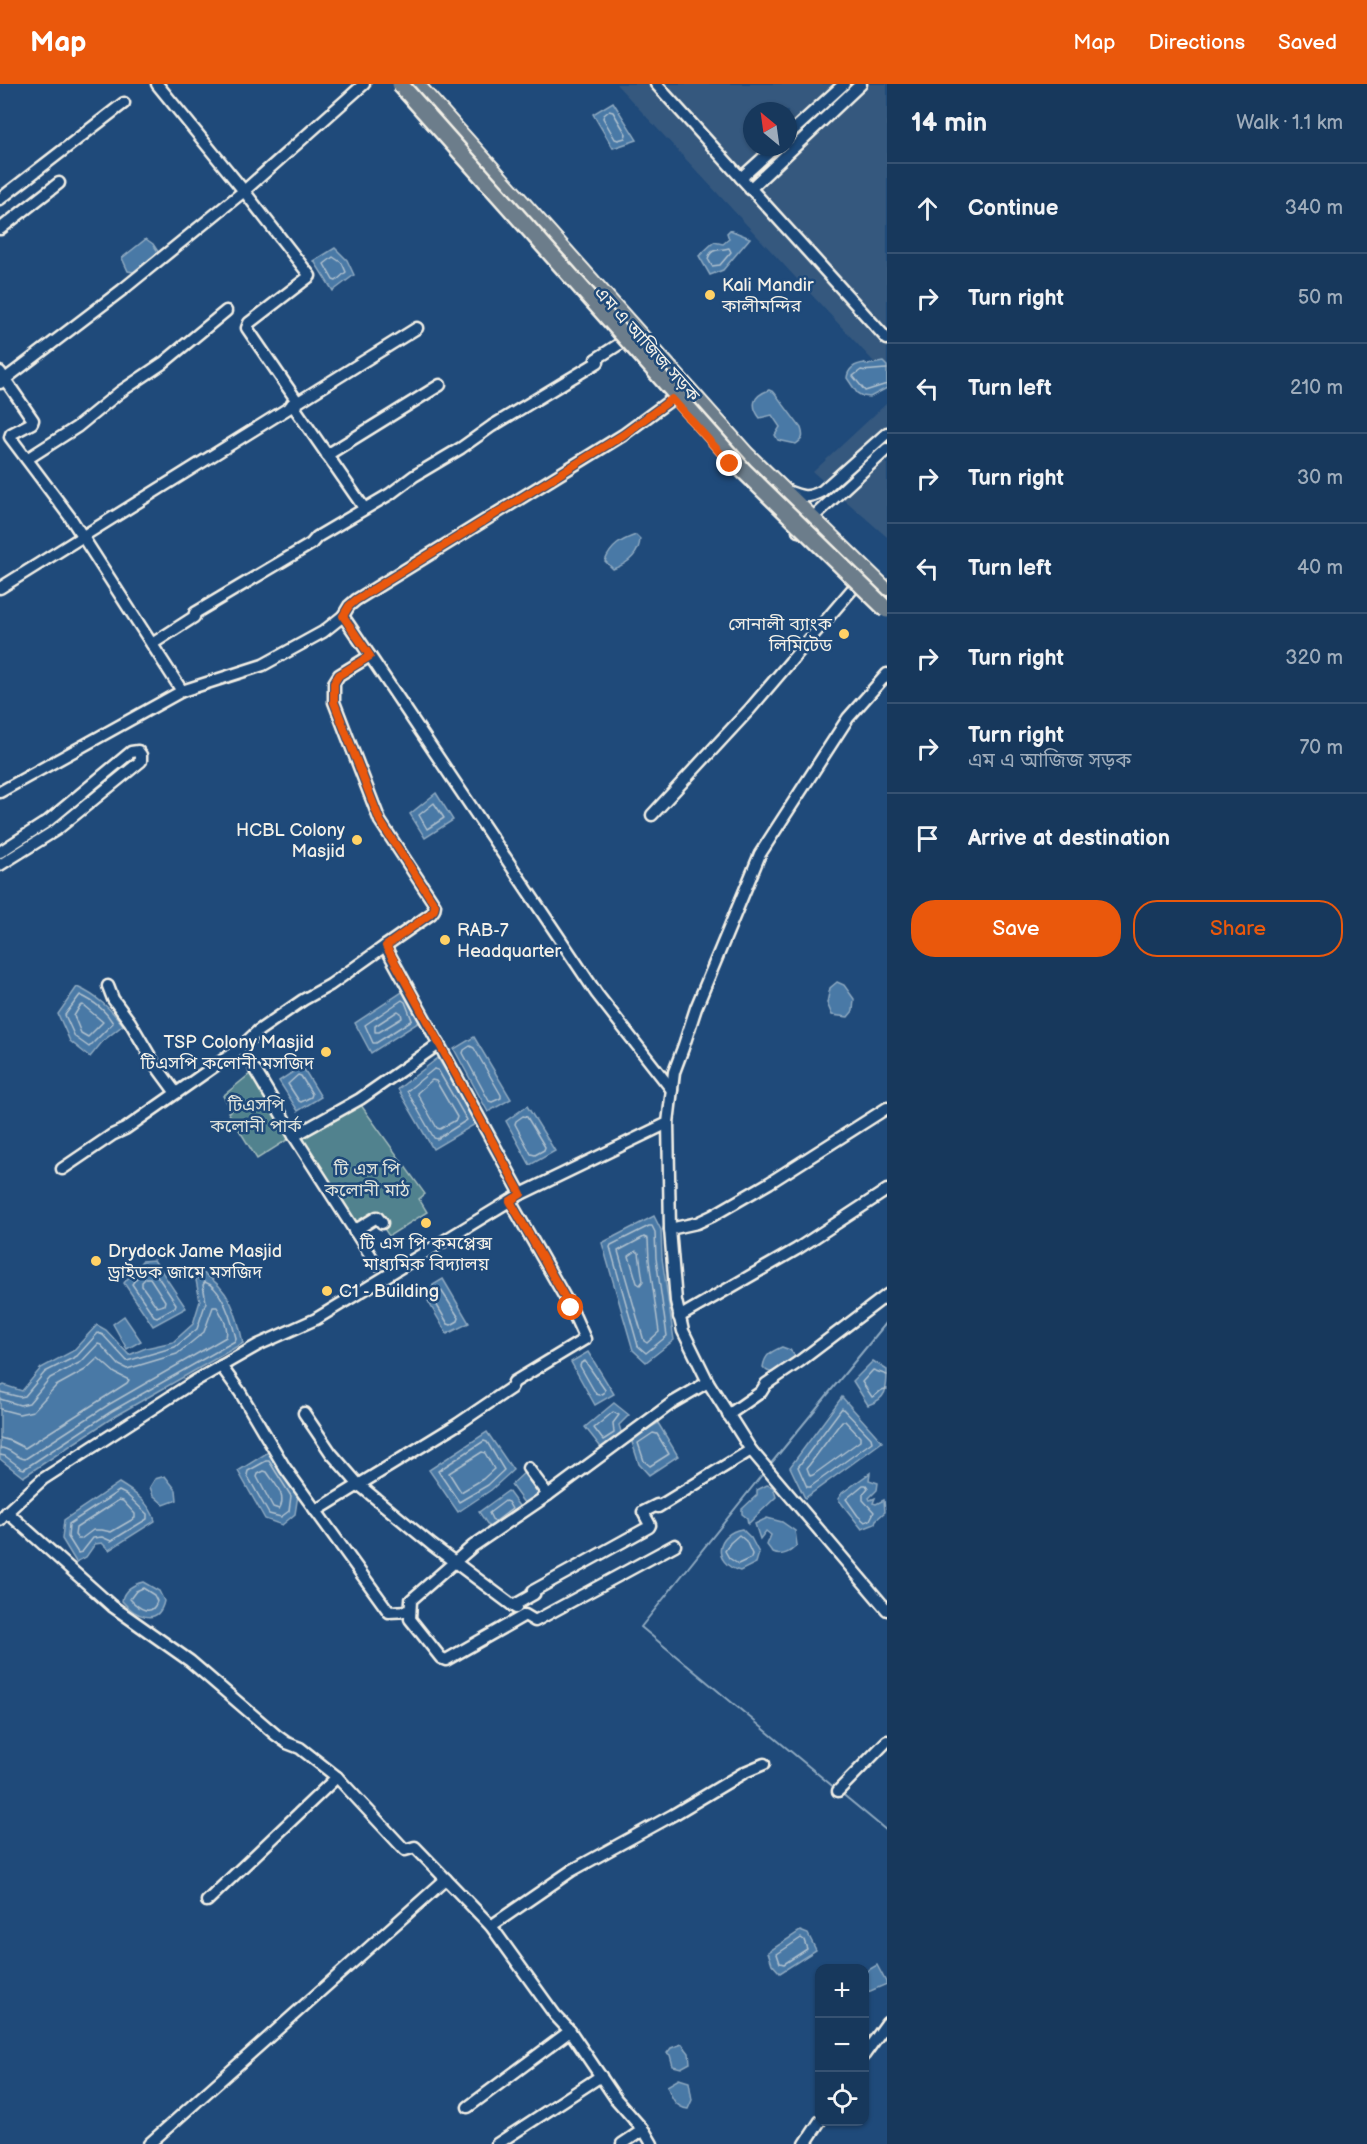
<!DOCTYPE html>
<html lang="en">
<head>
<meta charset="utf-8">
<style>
	body { margin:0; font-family:"Balsamiq Sans","Noto Sans Bengali",sans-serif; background:#244365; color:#f1f3f6 }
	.controls { position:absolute; right:18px; bottom:18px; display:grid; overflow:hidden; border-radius:12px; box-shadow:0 2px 4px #0004 }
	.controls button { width:54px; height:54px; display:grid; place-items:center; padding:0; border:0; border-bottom:2px solid #365272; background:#17385c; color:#f1f3f6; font:30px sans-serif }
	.compass { position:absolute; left:743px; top:18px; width:54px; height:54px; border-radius:50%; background:#17385c; box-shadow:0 2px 4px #0004; rotate:331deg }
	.stop { position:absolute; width:18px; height:18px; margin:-14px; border:4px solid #ea580c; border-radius:50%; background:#fff }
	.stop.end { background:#ea580c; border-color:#fff; box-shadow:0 2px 6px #0008 }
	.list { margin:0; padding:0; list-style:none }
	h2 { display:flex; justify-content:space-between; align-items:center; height:78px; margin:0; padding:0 24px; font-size:26px }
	h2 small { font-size:20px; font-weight:400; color:#9eacbb }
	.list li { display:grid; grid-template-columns:39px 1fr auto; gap:18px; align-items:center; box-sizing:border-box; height:90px; padding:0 24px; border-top:2px solid #365272 }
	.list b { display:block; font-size:22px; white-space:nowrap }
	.list p { margin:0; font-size:20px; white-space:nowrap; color:#9eacbb }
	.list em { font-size:20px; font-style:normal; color:#9eacbb }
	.actions { display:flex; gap:12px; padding:18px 24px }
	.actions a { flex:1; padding:14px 0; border:2px solid #ea580c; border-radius:24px; text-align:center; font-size:21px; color:#ea580c }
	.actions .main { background:#ea580c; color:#fff }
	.icon { flex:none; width:33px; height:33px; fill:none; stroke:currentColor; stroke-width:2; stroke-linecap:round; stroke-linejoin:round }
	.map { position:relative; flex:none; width:887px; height:2060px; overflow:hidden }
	header { display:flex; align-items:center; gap:36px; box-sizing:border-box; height:84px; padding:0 30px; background:#ea580c; color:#fff }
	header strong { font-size:28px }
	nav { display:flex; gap:33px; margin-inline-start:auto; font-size:21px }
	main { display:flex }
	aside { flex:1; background:#17385c }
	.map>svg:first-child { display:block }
	.built { fill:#35587e; fill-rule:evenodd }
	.green { fill:#51828e; stroke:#a2babb; stroke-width:1.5 }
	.water { fill:#4a79a6; stroke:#8ea9c0; stroke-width:1.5 }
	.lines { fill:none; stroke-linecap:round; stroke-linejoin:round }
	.shore { stroke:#b0c1ce; stroke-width:1.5 }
	.stream { stroke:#8ea9c0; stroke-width:2 }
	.minor-casing { stroke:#f4f1e8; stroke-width:15 }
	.major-casing { stroke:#f4f1e8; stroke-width:16 }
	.minor { stroke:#1f4a7a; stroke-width:10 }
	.major { stroke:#6c7d8b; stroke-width:12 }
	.highway-bridge-casing { stroke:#f4f1e8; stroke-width:20; stroke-linecap:butt }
	.highway-bridge { stroke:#6c7d8b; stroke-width:15 }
	.route { stroke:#ea580c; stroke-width:8 }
	.poi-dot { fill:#ffd166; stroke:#1f4a7a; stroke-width:2 }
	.labels { text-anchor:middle; stroke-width:5; stroke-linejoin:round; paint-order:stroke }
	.poi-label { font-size:18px; fill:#f4f1e8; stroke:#1f4a7a; text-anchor:start }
	.street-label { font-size:18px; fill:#f4f1e8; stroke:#1f4a7a }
	.park-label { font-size:18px; fill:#dce0da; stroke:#1f4a7a }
</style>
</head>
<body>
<header>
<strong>Map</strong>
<nav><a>Map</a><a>Directions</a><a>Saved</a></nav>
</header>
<main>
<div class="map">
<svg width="887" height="2060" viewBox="0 0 887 2060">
	<rect width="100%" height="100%" fill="#1f4a7a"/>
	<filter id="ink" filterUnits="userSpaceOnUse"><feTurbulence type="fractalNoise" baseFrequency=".0167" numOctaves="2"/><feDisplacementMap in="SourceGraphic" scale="12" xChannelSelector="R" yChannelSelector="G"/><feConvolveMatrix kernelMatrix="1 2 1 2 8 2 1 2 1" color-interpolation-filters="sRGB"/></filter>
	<g filter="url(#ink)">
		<!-- built -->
		<g class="built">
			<path d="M616,0h271v292zM752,27h36v36h-36z"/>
			<polygon points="887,319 887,453 813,388"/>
		</g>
		<!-- green -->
		<polygon class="green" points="255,986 294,1052 358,1017 425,1110 419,1115 427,1128 389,1152 377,1134 354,1147 293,1052 257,1075 228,1028 232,1026 223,1012"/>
		<!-- water -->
		<g class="water">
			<polygon points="613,18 637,56 613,64 593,30"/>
			<polygon points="730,146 750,154 723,186 710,191 699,172 714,158 723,160 729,155 727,149"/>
			<polygon points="146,155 153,160 159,169 153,178 139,189 128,187 122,174"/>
			<polygon points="335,164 347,176 354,191 333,207 314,177"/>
			<path d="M883,278l4,4v22l-17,9 -8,-1 -5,-3 -10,-15c1,-10 9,-14 18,-15l2,2z"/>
			<path d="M769,306l5,2 27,36c3,9 2,11 -5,16l-18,-4 -3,-5 5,-8 -8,-12 -12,3c-10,-13 -7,-22 9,-28z"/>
			<path d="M636,451l4,4c-1,17 -13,25 -27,30l-8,-8c6,-15 16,-21 31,-26z"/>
			<polygon points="436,709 453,736 425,754 410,730"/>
			<polygon points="837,898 844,901 854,915 853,927 848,933 832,931 827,919 830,904"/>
			<path d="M77,903c20,9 33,21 46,38l-20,16 -13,16 -20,-16 -12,-27z"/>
			<polygon points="405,906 421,937 371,969 355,939"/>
			<polygon points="474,953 511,1015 488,1028 454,965"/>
			<polygon points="438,974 477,1039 433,1065 398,1005"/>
			<polygon points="302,982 321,1013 298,1027 279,997"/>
			<polygon points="527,1022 555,1067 530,1081 506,1037"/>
			<polygon points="654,1132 661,1146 662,1174 674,1256 646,1278 633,1266 602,1159"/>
			<polygon points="154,1176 186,1224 153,1242 124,1199 142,1177"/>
			<path d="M203,1189c27,16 34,41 40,70l-128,73 -92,61 -23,-18v-72l4,-2 18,6 19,-23 32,-17 24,-26 9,5 23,25 17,-7 27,-6 20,-18 7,-23 -4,-21z"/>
			<polygon points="443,1195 469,1239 447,1250 428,1217 433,1201"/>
			<polygon points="124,1232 141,1257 127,1265 113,1240"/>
			<path d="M782,1263l8,3 5,6c-6,10 -22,24 -32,11 2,-13 8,-15 19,-20z"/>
			<polygon points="588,1268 614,1310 595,1321 571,1278"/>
			<path d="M873,1277l14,9c0,19 0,29 -19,35l-15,-24z"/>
			<polygon points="842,1313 882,1358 805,1414 790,1383"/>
			<polygon points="614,1319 629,1331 619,1341 622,1351 603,1366 585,1343"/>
			<polygon points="658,1339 678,1372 649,1391 639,1380 631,1355"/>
			<polygon points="487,1348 513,1386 491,1406 458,1428 429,1386"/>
			<polygon points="270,1367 298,1411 295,1430 282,1441 265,1435 238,1387"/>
			<polygon points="526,1387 545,1412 527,1423 511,1401"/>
			<polygon points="870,1389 869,1396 878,1399 877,1406 869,1414 870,1416 875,1414 873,1419 876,1420 884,1416 885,1428 876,1436 875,1440 862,1445 838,1415 842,1409"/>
			<polygon points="165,1392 176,1406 177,1416 164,1421 153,1411 150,1403 155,1395"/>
			<path d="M119,1399c15,9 32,21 36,38l-46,29 -7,-7 -7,1 -9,13 -10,5 -14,-23 2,-19z"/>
			<polygon points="767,1401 773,1403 776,1413 748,1440 747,1434 742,1430 742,1425 757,1411 757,1406"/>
			<polygon points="508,1407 522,1426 492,1447 479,1428"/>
			<path d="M767,1434l15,4 13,9 2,14c-6,7 -15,12 -24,8l-6,-8 4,-10 -5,-4 -6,8 -5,-15z"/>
			<path d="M742,1445l9,9 8,15 -3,10 -16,8c-29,-8 -24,-38 2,-42z"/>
			<path d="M143,1498l16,9 5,10c-6,27 -30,14 -42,0 1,-11 12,-17 21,-19z"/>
			<polygon points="800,1847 808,1850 816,1866 780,1889 772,1880 768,1868"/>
			<polygon points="877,1881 887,1900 868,1908 865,1900 865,1888"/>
			<polygon points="682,1960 689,1969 690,1979 681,1984 673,1982 670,1971 667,1969 671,1964"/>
			<path d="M679,1995l10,3 3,18 -4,9c-13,-2 -16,-11 -21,-23z"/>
		</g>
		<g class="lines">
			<!-- shore -->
			<g class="shore">
				<polygon points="609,27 613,28 626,50 625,54 618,56 615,55 603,34 604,31"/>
				<path d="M729,164l2,4 -11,13 -8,1 -4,-7c3,-12 12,-8 21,-11z"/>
				<polygon points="333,173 342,179 346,188 336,197 333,196 324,180"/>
				<path d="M887,285c-9,0 -18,3 -26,1l-8,6 12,15 22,-7"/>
				<polygon points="434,719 444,734 427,745 419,731"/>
				<path d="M80,911c13,6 26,16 33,28l-24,24 -14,-10 -10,-22z"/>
				<polygon points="402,916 405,918 412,936 376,959 373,959 365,941"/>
				<polygon points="83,921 103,938 88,953 81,949 74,932 80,922"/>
				<polygon points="398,927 401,929 402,934 379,948 375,948 375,942"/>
				<polygon points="470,962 474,964 501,1011 501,1014 492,1018 489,1017 463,969 464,966"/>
				<polygon points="434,985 438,986 467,1036 437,1055 434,1054 407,1007"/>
				<polygon points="298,991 301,992 312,1010 311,1013 301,1018 299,1017 288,1000"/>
				<polygon points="432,996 436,997 457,1033 456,1036 440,1045 437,1044 417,1009"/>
				<polygon points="523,1032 527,1033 545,1063 544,1066 535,1071 531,1070 515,1040 516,1037"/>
				<polygon points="649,1142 652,1142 655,1148 656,1174 667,1252 646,1269 638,1262 610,1163 611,1161"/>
				<polygon points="644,1153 648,1155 649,1176 659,1248 647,1259 644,1257 618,1167"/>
				<polygon points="636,1167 639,1169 643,1197 640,1201 637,1199 629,1172"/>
				<polygon points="145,1183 152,1184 176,1220 175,1223 157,1233 154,1232 132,1200"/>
				<polygon points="146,1194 150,1194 165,1217 164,1221 157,1223 142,1202 142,1198"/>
				<polygon points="441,1206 459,1234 458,1237 451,1241 448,1240 435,1218 438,1208"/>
				<polygon points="585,1277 605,1306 604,1309 600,1311 596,1310 580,1282 581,1279"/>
				<path d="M887,1291l-14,-5 -11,12 10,15c6,-1 7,-9 15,-8"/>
				<path d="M0,1308l20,5 5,-1 20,-24 32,-16 21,-23 5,2 24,26 48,-14 22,-18 9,-27 -3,-17 2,-3c17,6 27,40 31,56l-1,3 -123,70 -88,58 -3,-1 -16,-12 -5,-1"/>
				<path d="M0,1315l20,6 9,-2 21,-25 31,-16 17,-18 3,1 18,20 8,4 50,-15 27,-22 9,-25h4c5,9 12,20 9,30l-118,68 -83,54c-9,-1 -14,-11 -25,-11"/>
				<polygon points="842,1324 871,1354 872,1358 810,1403 807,1403 798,1383"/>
				<polyline points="0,1325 19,1330 33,1327 56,1302 85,1286 98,1274 115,1289 129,1296 127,1299 25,1364 11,1357 0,1354"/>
				<polygon points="613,1328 619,1331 613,1339 614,1349 603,1356 594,1344"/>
				<polygon points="842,1337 845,1337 860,1353 860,1357 813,1391 810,1392 807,1384"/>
				<polygon points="653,1349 657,1350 669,1370 650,1382 644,1377 638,1359"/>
				<polygon points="484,1357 487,1358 504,1386 488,1401 459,1418 438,1387"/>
				<polygon points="482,1368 485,1369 494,1385 483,1395 461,1408 449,1389"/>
				<polygon points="266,1377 269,1377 291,1412 289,1427 281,1433 269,1430 247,1391 248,1387"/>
				<path d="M264,1387l3,1c7,11 21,24 12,37l-6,-2 -16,-30 1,-3z"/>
				<polygon points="863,1401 866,1401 868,1404 863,1410 863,1416 874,1428 870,1436 865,1438 858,1432 846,1415"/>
				<polygon points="119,1407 127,1411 147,1430 147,1435 111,1457 102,1453 93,1454 82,1468 78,1469 68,1453 69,1440"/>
				<polygon points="119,1416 123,1417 135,1430 135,1434 111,1448 102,1446 93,1446 81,1455 78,1455 75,1451 76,1444"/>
				<polygon points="505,1417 508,1418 512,1425 496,1437 493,1437 489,1429"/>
				<polygon points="739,1451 746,1457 752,1470 751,1474 738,1480 729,1474 725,1467 730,1459"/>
				<path d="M143,1504l11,7 3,6c-5,17 -19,7 -27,-2l6,-8z"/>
				<polygon points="801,1854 804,1856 807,1865 784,1880 780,1879 777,1870"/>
			</g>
			<!-- stream -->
			<g class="stream">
				<polyline points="769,1382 887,1238"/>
				<polyline points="765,1387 641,1543 836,1705"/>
				<polyline points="840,1708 887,1747"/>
			</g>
			<!-- minor casing -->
			<g class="minor-casing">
				<g id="minor">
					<polyline points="157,0 244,107 364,0"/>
					<polyline points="656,0 887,255"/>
					<polyline points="788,51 844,0"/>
					<polyline points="741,94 775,63"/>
					<polyline points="750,105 861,0"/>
					<polyline points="0,115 124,19"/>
					<polyline points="0,145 59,99"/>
					<polyline points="0,288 33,336 32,339 11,350 10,353 70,433 182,607 0,708"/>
					<polyline points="0,299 122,206 244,107 310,192 249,239 247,244 297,317"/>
					<polyline points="292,320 364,424"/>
					<polyline points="327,371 440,301"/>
					<polyline points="27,375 77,343 120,308 163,279 226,227"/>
					<path d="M787,407c15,6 20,8 35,0l65,-58"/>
					<polyline points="798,447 887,365"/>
					<polyline points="0,504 417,244"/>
					<polyline points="152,560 194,533 195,529 311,460 317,453 390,410 414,392 461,364 492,342 598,278 596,275 621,259"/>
					<polyline points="370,572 597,910 672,1006"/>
					<polyline points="182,607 263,581 323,548 343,532"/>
					<polyline points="652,731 750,625 855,502"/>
					<polyline points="0,768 48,737 131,668 138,667 141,671 141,677 56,746 0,781"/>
					<polyline points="108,902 113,915 130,938 154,979 176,1009"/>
					<polyline points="255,986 294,1052"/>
					<polyline points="668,1039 670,1145 676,1217 683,1247 708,1298 751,1366 887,1526"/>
					<polyline points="62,1085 112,1051 125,1045 239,965 258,947 303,916 330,901 385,862"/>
					<polyline points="521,1110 385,862 431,830 434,826 435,821 380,737 334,618 334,599 339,591 370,572 343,532 349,522 356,516 623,351 672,315"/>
					<polyline points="670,1145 697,1139 712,1132 769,1099 887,1024"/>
					<polyline points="354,1147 377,1133 382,1139"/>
					<polyline points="376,1180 294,1052 360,1015 439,960"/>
					<polyline points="679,1233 797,1165 887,1106"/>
					<polyline points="221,1282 240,1308 285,1384 316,1427"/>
					<polyline points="304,1329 331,1369 358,1400 432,1461 516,1524"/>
					<polyline points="728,1331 761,1308 766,1300 800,1277 887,1211"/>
					<polyline points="528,1384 548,1411"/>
					<polyline points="7,1428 43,1395 195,1297 258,1261 316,1235 521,1110 668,1039 674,988 683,964 696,924 760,770 848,634 887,590"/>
					<polyline points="0,1436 7,1428 112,1522 190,1577 276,1651 287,1659 300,1664 337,1693 405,1766 415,1763 491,1842 555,1931 570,1947 616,2015 645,2048 652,2060"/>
					<polyline points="675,1461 535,1537 525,1531 446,1576 441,1574 410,1535 411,1516 473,1462 548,1411 672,1319 708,1298"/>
					<polyline points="513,1522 534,1510 533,1507 649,1443 650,1441 643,1428 657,1421 658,1423 751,1366"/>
					<polyline points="410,1527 389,1528 316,1427 458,1340 511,1304 514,1298 585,1255 571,1224 510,1117"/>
					<polyline points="838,1707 887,1657"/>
					<polyline points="207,1817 337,1693"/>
					<polyline points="491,1842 571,1787 673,1731 745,1688 764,1680"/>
					<polyline points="864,1971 887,1939"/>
					<polyline points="468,2023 570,1947"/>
					<polyline points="149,2060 446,1795"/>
					<polyline points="497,2060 601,1992"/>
					<polyline points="622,2060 643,2046"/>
					<polyline points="805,2060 820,2037"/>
				</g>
			</g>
			<!-- major casing -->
			<g class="major-casing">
				<polyline id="major" points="418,0 747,369 887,505"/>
			</g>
			<!-- minor -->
			<use href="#minor" class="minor"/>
			<!-- major -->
			<use href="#major" class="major"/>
			<!-- highway-bridge casing -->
			<g class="highway-bridge-casing">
				<polyline id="highway-bridge" points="400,0 744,387 887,526"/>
			</g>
			<!-- highway-bridge -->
			<use href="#highway-bridge" class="highway-bridge"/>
		</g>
	</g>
	<g class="lines" filter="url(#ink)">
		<!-- route -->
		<polyline class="route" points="571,1224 510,1117 521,1110 386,862 430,830 434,826 435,821 380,737 334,618 334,599 339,591 370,572 343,532 349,522 356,516 623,351 672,315 730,380"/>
	</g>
	<!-- markers -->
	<g class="poi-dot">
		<circle cx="710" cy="211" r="6"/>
		<circle cx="844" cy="550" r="6"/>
		<circle cx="357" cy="756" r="6"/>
		<circle cx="445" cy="856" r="6"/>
		<circle cx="326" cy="968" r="6"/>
		<circle cx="426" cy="1139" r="6"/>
		<circle cx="96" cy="1177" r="6"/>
		<circle cx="327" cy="1207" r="6"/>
	</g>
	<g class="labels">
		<!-- poi labels -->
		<g class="poi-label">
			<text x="722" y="207">Kali Mandir<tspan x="722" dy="21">কালীমন্দির</tspan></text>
			<text x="832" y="546" text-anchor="end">সোনালী ব্যাংক<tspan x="832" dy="21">লিমিটেড</tspan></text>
			<text x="345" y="752" text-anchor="end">HCBL Colony<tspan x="345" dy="21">Masjid</tspan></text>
			<text x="457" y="852">RAB-7<tspan x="457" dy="21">Headquarter</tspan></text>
			<text x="314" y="964" text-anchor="end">TSP Colony Masjid<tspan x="314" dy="21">টিএসপি কলোনী মসজিদ</tspan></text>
			<text x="426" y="1165" text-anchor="middle">টি এস পি কমপ্লেক্স<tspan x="426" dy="21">মাধ্যমিক বিদ্যালয়</tspan></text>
			<text x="108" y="1173">Drydock Jame Masjid<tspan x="108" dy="21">ড্রাইডক জামে মসজিদ</tspan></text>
			<text x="339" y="1213">C1 - Building</text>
		</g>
		<!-- street labels -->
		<g class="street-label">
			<text transform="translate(647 260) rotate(48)" y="6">এম এ আজিজ সড়ক</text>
		</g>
		<!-- park labels -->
		<g class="park-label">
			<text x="256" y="1027">টিএসপি<tspan x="256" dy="21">কলোনী পার্ক</tspan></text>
			<text x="367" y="1091">টি এস পি<tspan x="367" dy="21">কলোনী মাঠ</tspan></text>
		</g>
	</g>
</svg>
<div class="controls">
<button>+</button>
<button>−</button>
<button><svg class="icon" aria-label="locate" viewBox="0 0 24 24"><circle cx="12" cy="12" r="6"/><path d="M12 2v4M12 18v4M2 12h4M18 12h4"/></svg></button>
</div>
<svg class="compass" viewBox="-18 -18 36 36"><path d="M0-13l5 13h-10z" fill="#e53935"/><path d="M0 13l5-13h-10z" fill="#9eacbb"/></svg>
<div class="stop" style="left:571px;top:1224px"></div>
<div class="stop end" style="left:730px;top:380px"></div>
</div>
<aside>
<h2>14 min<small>Walk · 1.1 km</small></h2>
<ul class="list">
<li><svg class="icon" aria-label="ahead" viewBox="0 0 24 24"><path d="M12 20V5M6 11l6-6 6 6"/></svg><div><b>Continue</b></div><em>340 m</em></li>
<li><svg class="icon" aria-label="right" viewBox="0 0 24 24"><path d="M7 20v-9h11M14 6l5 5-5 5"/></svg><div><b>Turn right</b></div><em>50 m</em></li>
<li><svg class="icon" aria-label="left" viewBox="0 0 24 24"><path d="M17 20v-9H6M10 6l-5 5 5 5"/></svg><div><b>Turn left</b></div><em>210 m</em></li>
<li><svg class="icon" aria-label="right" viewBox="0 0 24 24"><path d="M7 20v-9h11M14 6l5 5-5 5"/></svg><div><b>Turn right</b></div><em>30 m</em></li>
<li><svg class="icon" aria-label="left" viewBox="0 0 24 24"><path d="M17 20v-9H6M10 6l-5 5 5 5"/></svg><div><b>Turn left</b></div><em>40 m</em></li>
<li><svg class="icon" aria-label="right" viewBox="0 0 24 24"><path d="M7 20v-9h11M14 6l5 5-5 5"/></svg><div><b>Turn right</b></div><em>320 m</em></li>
<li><svg class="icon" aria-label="right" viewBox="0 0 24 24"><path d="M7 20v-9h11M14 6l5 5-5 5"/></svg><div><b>Turn right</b><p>এম এ আজিজ সড়ক</p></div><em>70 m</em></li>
<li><svg class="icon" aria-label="arrive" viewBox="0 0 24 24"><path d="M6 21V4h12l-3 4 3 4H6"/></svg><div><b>Arrive at destination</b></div></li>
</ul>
<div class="actions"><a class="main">Save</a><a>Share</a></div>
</aside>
</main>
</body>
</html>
